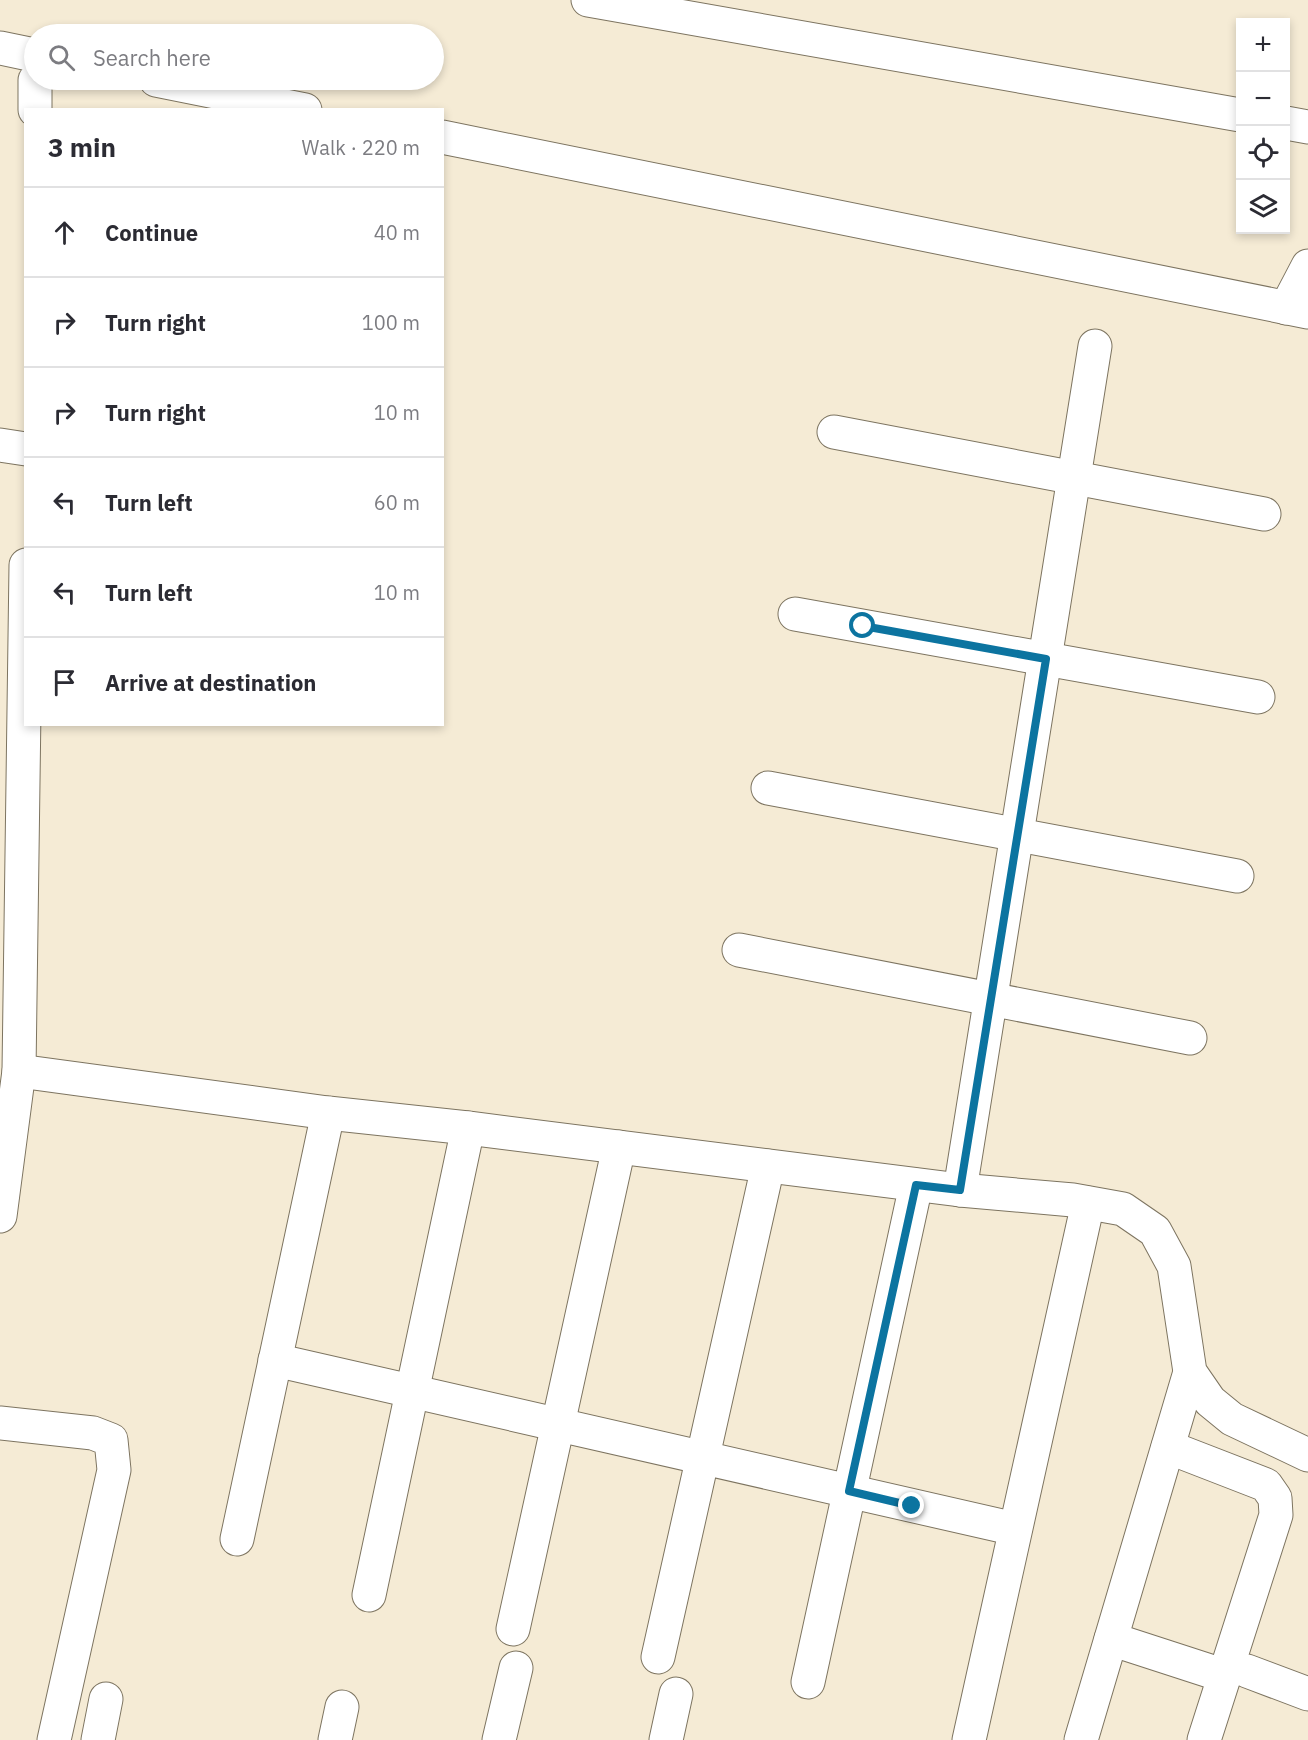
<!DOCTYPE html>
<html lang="en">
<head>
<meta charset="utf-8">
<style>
	body { margin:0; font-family:"IBM Plex Sans",sans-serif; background:#f2f2f3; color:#2b2b33 }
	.controls { position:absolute; right:18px; top:18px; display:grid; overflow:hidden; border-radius:0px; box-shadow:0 3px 9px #0003 }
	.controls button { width:54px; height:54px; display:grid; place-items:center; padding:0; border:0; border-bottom:2px solid #e1e1e2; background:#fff; color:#2b2b33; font:30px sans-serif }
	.stop { position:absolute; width:18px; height:18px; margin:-14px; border:4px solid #0c74a0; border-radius:50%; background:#fff }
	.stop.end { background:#0c74a0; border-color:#fff; box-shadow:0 2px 6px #0008 }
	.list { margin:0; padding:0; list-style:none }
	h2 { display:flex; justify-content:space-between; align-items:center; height:78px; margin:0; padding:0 24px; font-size:26px }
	h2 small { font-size:20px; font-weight:400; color:#7c7c81 }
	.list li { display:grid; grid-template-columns:39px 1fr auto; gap:18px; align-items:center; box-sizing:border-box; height:90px; padding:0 24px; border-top:2px solid #e1e1e2 }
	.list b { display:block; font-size:22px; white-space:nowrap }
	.list em { font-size:20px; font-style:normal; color:#7c7c81 }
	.icon { flex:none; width:33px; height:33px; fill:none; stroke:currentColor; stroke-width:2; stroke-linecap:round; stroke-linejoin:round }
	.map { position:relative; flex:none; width:1308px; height:1740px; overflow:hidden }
	.search { position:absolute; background:#fff; box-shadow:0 3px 9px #0003; left:24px; top:24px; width:420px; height:66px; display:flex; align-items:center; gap:15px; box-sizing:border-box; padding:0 21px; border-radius:33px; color:#7c7c81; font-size:22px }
	.panel { position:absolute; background:#fff; box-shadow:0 3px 9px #0003; left:24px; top:108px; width:420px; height:618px; border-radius:0px }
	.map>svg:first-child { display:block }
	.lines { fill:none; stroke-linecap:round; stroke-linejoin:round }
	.minor-casing { stroke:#7d7460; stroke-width:35 }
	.minor { stroke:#fff; stroke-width:33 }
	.route { stroke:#0c74a0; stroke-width:8 }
</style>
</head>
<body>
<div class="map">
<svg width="1308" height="1740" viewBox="0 0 1308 1740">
	<rect width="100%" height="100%" fill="#f5ebd5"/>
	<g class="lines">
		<!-- minor casing -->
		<g class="minor-casing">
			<g id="minor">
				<polyline points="588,0 1240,115"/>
				<polyline points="0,48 34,55"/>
				<polyline points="156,80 305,110"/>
				<polyline points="35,110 35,80"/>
				<polyline points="1286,123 1308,127"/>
				<polyline points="442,137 1308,312"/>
				<polyline points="1286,308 1308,266"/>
				<polyline points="834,432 1264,514"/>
				<polyline points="0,445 26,449"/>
				<polyline points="795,614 1258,697"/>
				<polyline points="768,788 1237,876"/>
				<polyline points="739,950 1190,1038"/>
				<polyline points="19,1071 328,1113 468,1128 960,1190 1073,1200 1123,1209 1155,1231 1174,1266 1190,1372 1210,1401 1232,1419 1308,1455"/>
				<polyline points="960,1190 1095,346"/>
				<polyline points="0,1216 19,1071 26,565"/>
				<polyline points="275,1360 1015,1529"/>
				<polyline points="0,1423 93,1433 111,1440 114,1470 54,1740"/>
				<polyline points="1168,1447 1266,1485 1275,1498 1276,1515 1204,1740"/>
				<polyline points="237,1539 328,1113"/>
				<polyline points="369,1595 468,1128"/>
				<polyline points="513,1629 619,1147"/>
				<polyline points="1111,1639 1225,1676"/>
				<polyline points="658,1657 768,1166"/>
				<polyline points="1247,1671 1308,1694"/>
				<polyline points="808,1682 916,1185"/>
				<polyline points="98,1740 106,1699"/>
				<polyline points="335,1740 342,1707"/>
				<polyline points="499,1740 516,1668"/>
				<polyline points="666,1740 676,1694"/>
				<polyline points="969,1740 1088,1203"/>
				<polyline points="1081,1740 1190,1372"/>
			</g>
		</g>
		<!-- minor -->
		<use href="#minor" class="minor"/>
	</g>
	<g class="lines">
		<!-- route -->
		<polyline class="route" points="863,626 1046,659 960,1190 916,1185 849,1491 912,1506"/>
	</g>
</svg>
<div class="controls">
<button>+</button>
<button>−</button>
<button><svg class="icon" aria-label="locate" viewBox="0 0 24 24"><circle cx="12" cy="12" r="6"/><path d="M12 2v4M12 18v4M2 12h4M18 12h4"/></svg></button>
<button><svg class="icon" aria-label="layers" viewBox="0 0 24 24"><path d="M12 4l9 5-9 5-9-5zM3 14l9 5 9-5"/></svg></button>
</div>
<div class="stop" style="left:863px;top:626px"></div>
<div class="stop end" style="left:912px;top:1506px"></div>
<div class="search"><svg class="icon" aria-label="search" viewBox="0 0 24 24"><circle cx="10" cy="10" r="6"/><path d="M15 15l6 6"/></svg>Search here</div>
<section class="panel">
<h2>3 min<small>Walk · 220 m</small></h2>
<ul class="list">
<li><svg class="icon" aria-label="ahead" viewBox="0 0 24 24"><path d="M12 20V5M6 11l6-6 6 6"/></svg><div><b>Continue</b></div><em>40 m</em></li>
<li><svg class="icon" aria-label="right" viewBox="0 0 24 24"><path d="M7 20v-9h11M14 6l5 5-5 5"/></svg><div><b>Turn right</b></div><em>100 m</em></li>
<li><svg class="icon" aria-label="right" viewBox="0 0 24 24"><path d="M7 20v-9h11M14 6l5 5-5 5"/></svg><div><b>Turn right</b></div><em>10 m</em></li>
<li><svg class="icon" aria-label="left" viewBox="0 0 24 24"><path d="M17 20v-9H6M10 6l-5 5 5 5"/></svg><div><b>Turn left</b></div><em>60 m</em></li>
<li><svg class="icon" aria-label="left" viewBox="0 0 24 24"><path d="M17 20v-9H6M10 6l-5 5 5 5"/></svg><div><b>Turn left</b></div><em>10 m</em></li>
<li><svg class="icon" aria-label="arrive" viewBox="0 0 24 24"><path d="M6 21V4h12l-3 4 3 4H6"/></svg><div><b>Arrive at destination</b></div></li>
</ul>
</section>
</div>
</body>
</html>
